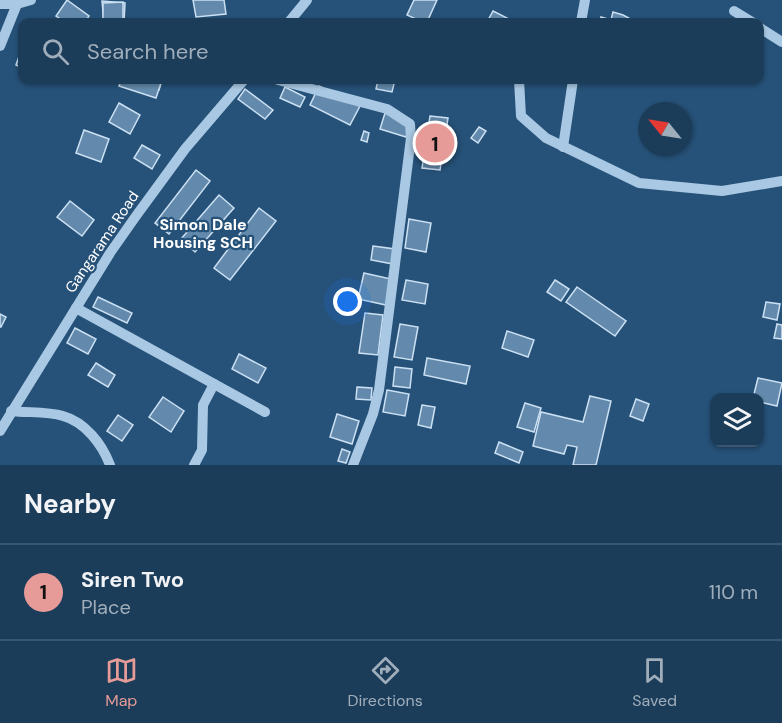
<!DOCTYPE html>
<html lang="en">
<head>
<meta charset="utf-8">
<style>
	body { margin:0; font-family:"DM Sans",sans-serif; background:#254460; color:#f1f3f6 }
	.controls { position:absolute; right:18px; bottom:18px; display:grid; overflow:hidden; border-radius:12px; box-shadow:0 2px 4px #0004 }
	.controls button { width:54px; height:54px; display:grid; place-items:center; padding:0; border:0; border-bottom:2px solid #3a5670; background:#1c3d5a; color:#f1f3f6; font:30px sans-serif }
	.compass { position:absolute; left:638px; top:102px; width:54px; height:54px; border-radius:50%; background:#1c3d5a; box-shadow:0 2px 4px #0004; rotate:300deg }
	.you { position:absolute; left:348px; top:302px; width:21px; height:21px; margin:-15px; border:4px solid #fff; border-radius:50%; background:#1a73e8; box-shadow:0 0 0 9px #1a73e833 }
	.badge { display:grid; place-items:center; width:39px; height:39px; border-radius:50%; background:#e69b98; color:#111; font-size:20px; font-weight:700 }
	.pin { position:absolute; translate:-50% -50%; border:3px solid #fff; box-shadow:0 2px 6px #0006 }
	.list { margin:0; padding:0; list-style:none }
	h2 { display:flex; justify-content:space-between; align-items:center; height:78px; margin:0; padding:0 24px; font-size:26px }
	h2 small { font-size:20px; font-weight:400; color:#a0aebb }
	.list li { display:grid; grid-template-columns:39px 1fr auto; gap:18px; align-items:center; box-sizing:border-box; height:96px; padding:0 24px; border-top:2px solid #3a5670 }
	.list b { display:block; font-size:22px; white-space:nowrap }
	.list p { margin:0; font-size:20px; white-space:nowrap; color:#a0aebb }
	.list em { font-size:20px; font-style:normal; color:#a0aebb }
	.icon { flex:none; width:33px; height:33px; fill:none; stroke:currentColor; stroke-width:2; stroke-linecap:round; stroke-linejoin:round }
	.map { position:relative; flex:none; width:782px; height:465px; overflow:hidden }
	.search { position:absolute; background:#1c3d5a; box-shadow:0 2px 4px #0004; left:18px; right:18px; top:18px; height:66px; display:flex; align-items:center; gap:15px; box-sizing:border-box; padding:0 21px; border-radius:12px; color:#a0aebb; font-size:22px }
	.sheet { height:174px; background:#1c3d5a }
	nav { display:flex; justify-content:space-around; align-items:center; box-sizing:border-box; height:84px; border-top:2px solid #3a5670; background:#1c3d5a; font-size:16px; color:#a0aebb }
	nav a { display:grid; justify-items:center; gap:3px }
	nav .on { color:#e69b98 }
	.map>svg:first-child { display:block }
	.building { fill:#638aac; stroke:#cbe0f3; stroke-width:1.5 }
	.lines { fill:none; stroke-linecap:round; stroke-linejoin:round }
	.minor { stroke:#a9c8e3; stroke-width:10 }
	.labels { text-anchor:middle; stroke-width:4.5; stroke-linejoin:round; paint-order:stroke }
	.street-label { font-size:15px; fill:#fff; stroke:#265178 }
	.neighbourhood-label { font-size:16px; font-weight:bold; fill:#fff; stroke:#265178 }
</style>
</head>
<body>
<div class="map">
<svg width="782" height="465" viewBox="0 0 782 465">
	<rect width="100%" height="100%" fill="#265178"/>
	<!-- building -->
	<g class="building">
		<polygon points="67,0 89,16 85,22 65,22 56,16"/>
		<polygon points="193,0 224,0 226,14 196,17"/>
		<polygon points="414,0 437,0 427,22 422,22 407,15"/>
		<polygon points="102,1 125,3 124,22 104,22"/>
		<polygon points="123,2 123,22 103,22 103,3"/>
		<polygon points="493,11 515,22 487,22"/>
		<polygon points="613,12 623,15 636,22 600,22 601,17 611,20"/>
		<polygon points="22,48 22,68 16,65"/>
		<polygon points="120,80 162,80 159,90 119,83"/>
		<polygon points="121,80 162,80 156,98 119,86"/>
		<polygon points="378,80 395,80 392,92 376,89"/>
		<polygon points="319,86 360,106 350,125 310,105"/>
		<polygon points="285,87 305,97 300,107 280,98"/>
		<polygon points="245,89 273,110 265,119 238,99"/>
		<polygon points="119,103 140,115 130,134 109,122"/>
		<polygon points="385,113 411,122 406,137 380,129"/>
		<polygon points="430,116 448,118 440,170 422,168"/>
		<polygon points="479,127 486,131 478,143 471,138"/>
		<polygon points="84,130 109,139 101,162 76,153"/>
		<polygon points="364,131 369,133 367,142 361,140"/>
		<polygon points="142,145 160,155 152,169 134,158"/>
		<polygon points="196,170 210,181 169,234 155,223"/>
		<polygon points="219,195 234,208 195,252 181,239"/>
		<polygon points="70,201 94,220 82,236 57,217"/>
		<polygon points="259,208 276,221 230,280 214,268"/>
		<polygon points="409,219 431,223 426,252 405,248"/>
		<polygon points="373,246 395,249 393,264 371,260"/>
		<polygon points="364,273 391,279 386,305 358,299"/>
		<polygon points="406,280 428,284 425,304 402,300"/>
		<polygon points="555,280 569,289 561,301 547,292"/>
		<polygon points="577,287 626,321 615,336 566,302"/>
		<polygon points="98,297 132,313 127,323 93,307"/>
		<polygon points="766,302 780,304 777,320 763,317"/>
		<polygon points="365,313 383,315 378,355 359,353"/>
		<polygon points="0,314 6,317 1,327 0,327"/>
		<polygon points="400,324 418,327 412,360 394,357"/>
		<polygon points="777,324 782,325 782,339 774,338"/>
		<polygon points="75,328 96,339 88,354 67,343"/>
		<polygon points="507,331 534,340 528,357 502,348"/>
		<polygon points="239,354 266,368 258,383 232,369"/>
		<polygon points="427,358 470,366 466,384 424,375"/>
		<polygon points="96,363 115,375 108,387 88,375"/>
		<polygon points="395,367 412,369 410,388 393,386"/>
		<polygon points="758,378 782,383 777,406 760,402 760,398 753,398"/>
		<polygon points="357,387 372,388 371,400 356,399"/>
		<polygon points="387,390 409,394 405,416 383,412"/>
		<polygon points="590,396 611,401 596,465 573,465 577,447 567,445 564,454 533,446 541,412 583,422"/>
		<polygon points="163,397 184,411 171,432 149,417"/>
		<polygon points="636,399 649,404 643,421 630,416"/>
		<polygon points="525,403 541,408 534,432 517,427"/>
		<polygon points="422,405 435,407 431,428 418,425"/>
		<polygon points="337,414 359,421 352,444 330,437"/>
		<polygon points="118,415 133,425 122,441 107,431"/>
		<polygon points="499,442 523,452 519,463 495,453"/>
		<polygon points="342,449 350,452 346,463 338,461"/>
	</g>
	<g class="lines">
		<!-- minor -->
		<g class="minor">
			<polyline points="0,4 17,4 31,0"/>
			<polyline points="734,11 752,22"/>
			<polyline points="289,22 307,0"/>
			<polyline points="581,22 585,0"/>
			<polyline points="760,28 782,42"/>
			<polyline points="0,46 17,4"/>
			<polyline points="278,80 387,109 410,124 411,138 379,390 373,414 353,465"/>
			<polyline points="519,80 521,116 546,138 639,183 722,191 782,181"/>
			<polyline points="563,147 573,80"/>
			<polyline points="76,308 265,412"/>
			<path d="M11,411c17,2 36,0 52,5 22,6 39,28 47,49"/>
			<polyline points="0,431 110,253 136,216 185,149 244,80"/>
			<polyline points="194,465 202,450 203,405 214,384"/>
		</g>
	</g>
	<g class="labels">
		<!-- street labels -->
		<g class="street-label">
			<text transform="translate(102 242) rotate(-56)" y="5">Gangarama Road</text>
		</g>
		<!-- neighbourhood labels -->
		<g class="neighbourhood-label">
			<text x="203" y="230">Simon Dale<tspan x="203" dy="18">Housing SCH</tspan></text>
		</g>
	</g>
</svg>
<div class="controls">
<button><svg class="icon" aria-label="layers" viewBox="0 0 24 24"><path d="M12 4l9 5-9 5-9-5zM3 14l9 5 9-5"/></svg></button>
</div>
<svg class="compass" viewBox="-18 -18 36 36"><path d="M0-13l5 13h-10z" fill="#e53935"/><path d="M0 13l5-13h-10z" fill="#a0aebb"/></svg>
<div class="you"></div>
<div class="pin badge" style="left:435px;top:143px">1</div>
<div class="search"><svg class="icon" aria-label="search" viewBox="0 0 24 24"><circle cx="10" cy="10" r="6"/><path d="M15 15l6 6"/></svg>Search here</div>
</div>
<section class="sheet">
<h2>Nearby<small></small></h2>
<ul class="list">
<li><span class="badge">1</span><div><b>Siren Two</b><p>Place</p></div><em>110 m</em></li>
</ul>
</section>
<nav>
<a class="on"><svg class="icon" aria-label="map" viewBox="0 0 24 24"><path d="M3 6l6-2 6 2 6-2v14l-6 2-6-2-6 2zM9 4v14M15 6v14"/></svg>Map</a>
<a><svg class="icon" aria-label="directions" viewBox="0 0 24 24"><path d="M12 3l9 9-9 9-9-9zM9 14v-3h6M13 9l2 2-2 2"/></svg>Directions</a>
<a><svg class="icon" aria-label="saved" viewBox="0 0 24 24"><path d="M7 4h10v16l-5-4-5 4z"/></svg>Saved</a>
</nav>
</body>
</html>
